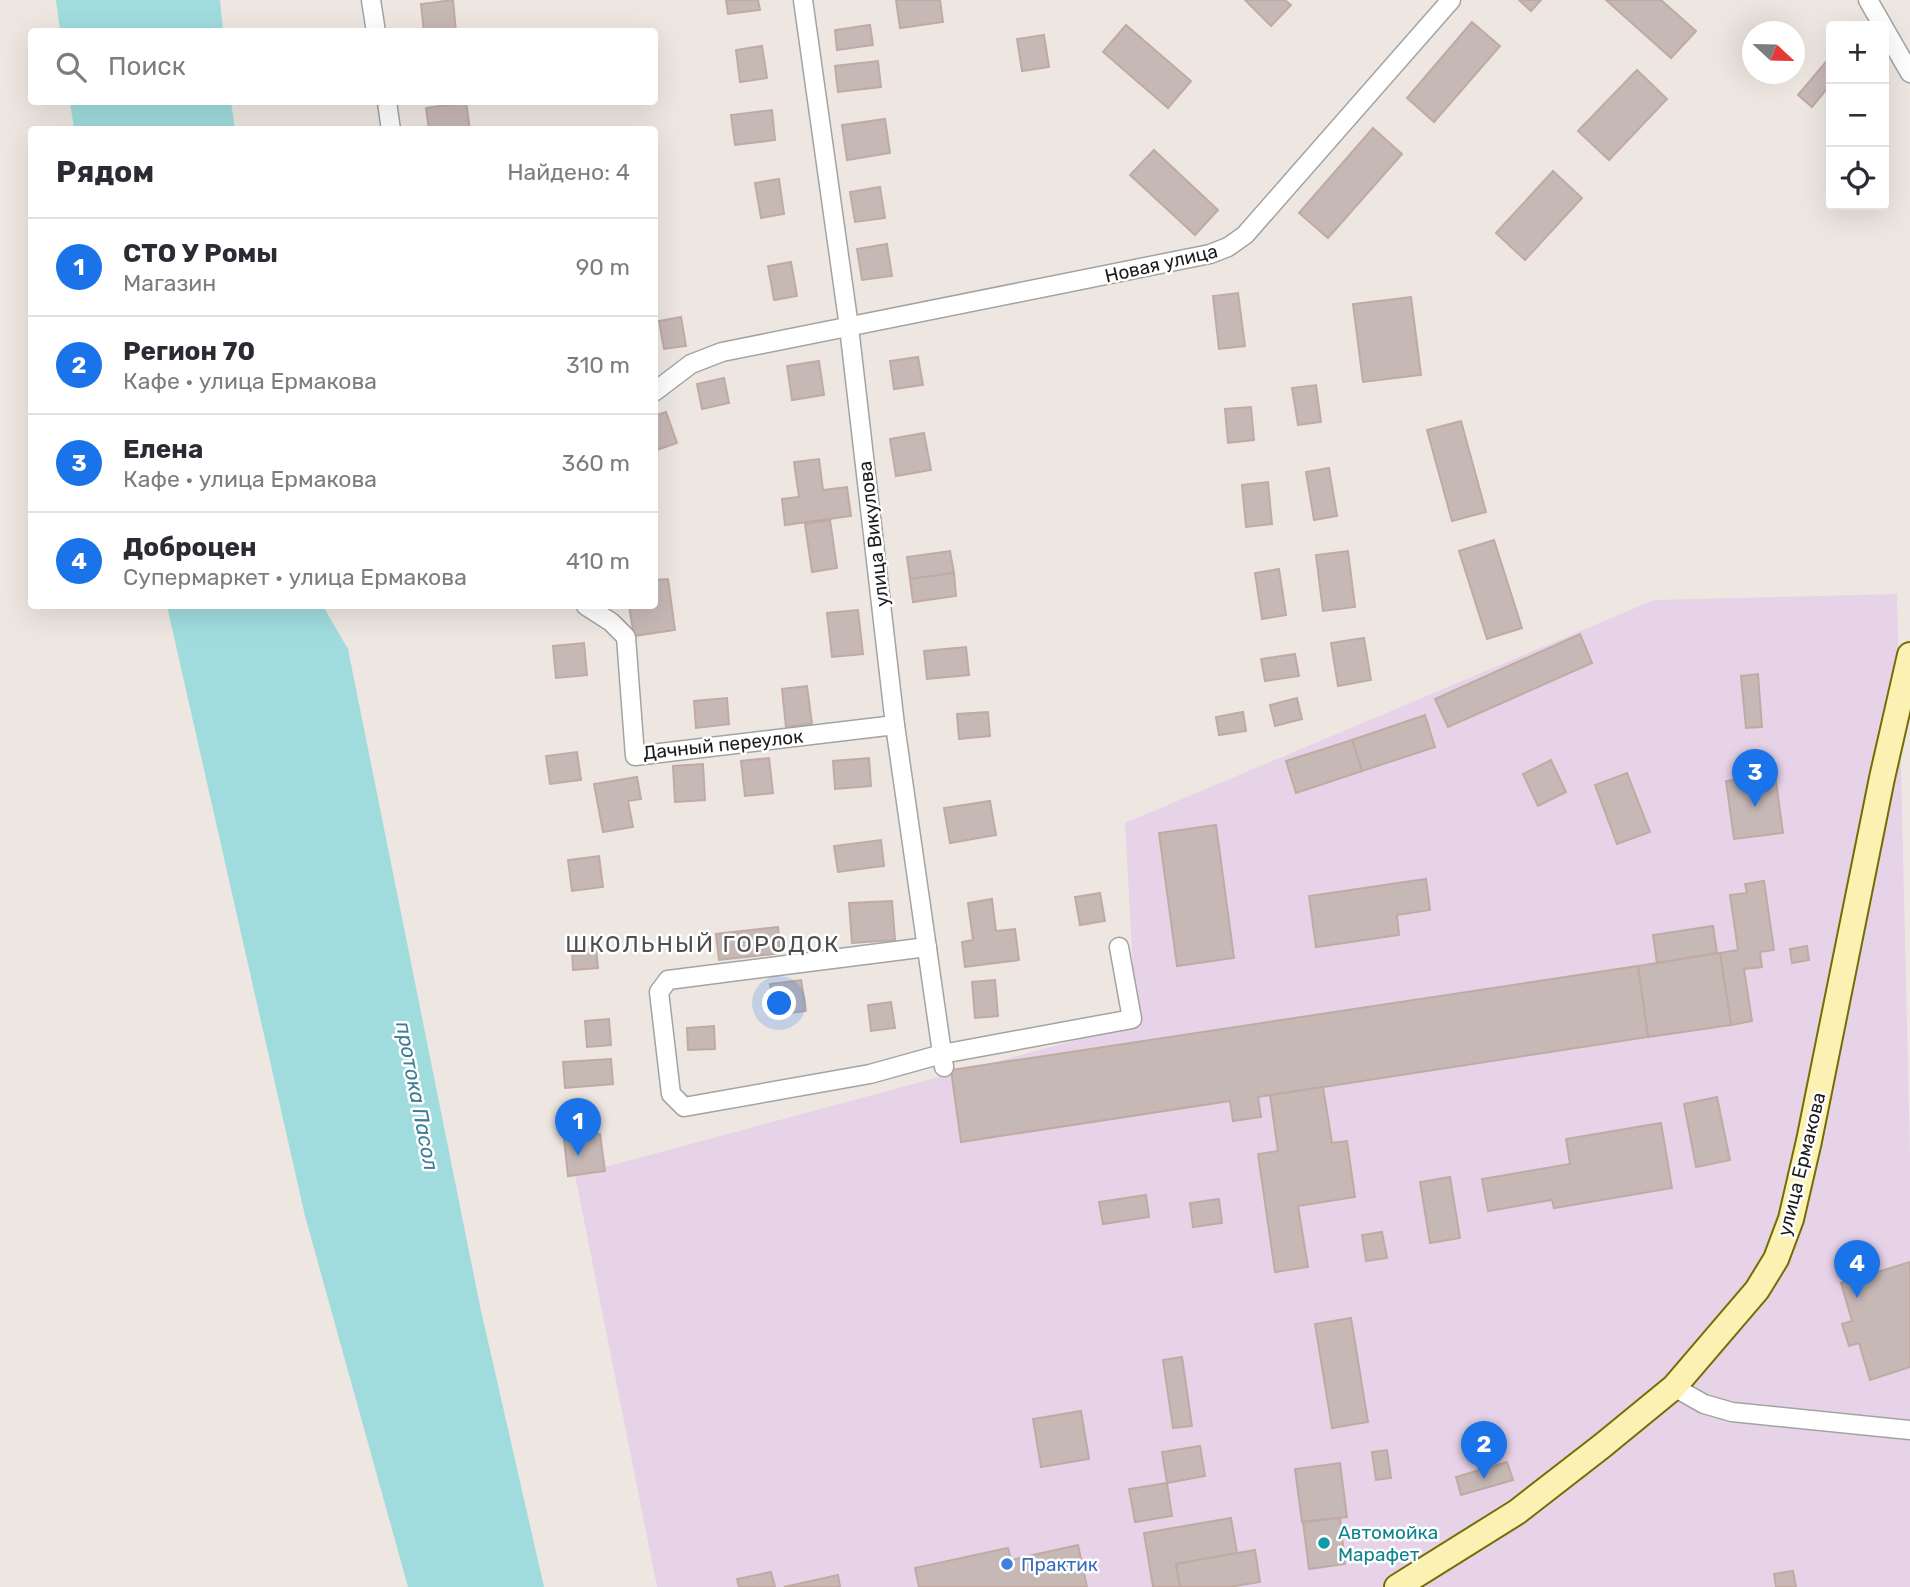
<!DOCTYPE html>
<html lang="ru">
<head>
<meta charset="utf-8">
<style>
	body { margin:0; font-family:Rubik,sans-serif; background:#f2f2f3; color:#2b2b33 }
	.controls { position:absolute; right:21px; top:21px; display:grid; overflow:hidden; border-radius:7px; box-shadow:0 7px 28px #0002 }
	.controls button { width:63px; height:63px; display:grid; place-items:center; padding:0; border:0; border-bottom:2px solid #e1e1e2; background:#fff; color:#2b2b33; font:35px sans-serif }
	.compass { position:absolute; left:1742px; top:21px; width:63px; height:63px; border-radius:50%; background:#fff; box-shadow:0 7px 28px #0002; rotate:112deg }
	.you { position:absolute; left:780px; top:1004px; width:24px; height:24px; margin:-18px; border:5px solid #fff; border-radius:50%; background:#1a73e8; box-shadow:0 0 0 10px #1a73e833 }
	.badge { display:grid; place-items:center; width:46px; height:46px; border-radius:50%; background:#1a73e8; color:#fff; font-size:23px; font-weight:700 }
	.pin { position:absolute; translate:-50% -58px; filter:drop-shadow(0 2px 4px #0008) }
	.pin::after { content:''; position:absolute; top:37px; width:24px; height:21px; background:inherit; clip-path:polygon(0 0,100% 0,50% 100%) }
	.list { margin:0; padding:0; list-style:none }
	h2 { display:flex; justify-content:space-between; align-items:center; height:91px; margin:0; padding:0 28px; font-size:30px }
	h2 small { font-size:23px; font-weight:400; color:#7c7c81 }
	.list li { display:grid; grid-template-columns:46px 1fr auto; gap:21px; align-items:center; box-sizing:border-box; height:98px; padding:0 28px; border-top:2px solid #e1e1e2 }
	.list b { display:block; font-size:26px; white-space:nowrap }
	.list p { margin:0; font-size:23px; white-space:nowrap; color:#7c7c81 }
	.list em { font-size:23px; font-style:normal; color:#7c7c81 }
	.icon { flex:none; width:38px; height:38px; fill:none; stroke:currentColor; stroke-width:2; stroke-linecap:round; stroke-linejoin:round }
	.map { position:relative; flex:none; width:1910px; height:1587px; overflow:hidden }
	.search { position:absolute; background:#fff; box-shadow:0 7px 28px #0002; left:28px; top:28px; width:630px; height:77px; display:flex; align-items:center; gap:18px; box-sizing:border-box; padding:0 24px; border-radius:7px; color:#7c7c81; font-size:26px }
	.panel { position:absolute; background:#fff; box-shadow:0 7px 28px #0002; left:28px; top:126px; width:630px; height:483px; border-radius:7px }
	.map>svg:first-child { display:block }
	.industrial { fill:#e7d3e8 }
	.water { fill:#a0dcde }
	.building { fill:#c6b8b5; stroke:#c0aaa3; stroke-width:2 }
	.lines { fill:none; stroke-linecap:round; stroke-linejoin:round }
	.street-casing { stroke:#a3a3a3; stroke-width:21 }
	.secondary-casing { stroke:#766c01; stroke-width:28 }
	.street { stroke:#fff; stroke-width:18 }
	.secondary { stroke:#fbf1b2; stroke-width:24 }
	.culture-dot { fill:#0f9aa8; stroke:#fff; stroke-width:2.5 }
	.shop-dot { fill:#3f7fe0; stroke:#fff; stroke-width:2.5 }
	.labels { text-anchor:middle; stroke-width:5; stroke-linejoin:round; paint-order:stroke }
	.street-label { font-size:19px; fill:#1c1c1c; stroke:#fff }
	.culture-label { font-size:19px; fill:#0d838f; stroke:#fff; text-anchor:start }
	.shop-label { font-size:19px; fill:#366cbe; stroke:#fff; text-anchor:start }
	.water-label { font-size:21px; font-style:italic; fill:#3e7c97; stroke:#fff }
	.quarter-label { font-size:23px; letter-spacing:2px; fill:#4f4f4f; stroke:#fff }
</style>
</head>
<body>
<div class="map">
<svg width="1910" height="1587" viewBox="0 0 1910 1587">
	<rect width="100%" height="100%" fill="#eee7e1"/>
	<!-- industrial -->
	<polygon class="industrial" points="1897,594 1910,1155 1910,1587 657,1587 575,1175 1136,1024 1125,823 1654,600"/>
	<!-- water -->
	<g class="water">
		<polygon points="56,0 220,0 223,31 60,31"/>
		<polygon points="70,102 231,102 235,129 74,129"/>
		<polygon points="167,606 323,606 348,649 480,1306 544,1587 408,1587 305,1216"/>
	</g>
	<!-- building -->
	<g class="building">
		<polygon points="453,0 456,32 424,32 421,4"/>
		<polygon points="726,0 758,0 760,10 728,14"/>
		<polygon points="896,0 940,0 943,22 900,28"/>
		<polygon points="1245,0 1285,0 1291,5 1271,26"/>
		<polygon points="1519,0 1541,0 1531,11"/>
		<polygon points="1606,0 1661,0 1696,31 1671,58"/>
		<polygon points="1472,22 1500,46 1434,122 1407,98"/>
		<polygon points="870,25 873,45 837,50 835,30"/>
		<polygon points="1126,25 1191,81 1168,108 1103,52"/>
		<polygon points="1044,35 1049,67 1022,71 1017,39"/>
		<polygon points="762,46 767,78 740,82 736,50"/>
		<polygon points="1831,56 1831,84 1812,107 1798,95"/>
		<polygon points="878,61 881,87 838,92 835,66"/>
		<polygon points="1637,70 1667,99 1609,160 1578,131"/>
		<polygon points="466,102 470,130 429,130 426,108"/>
		<polygon points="772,110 775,140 735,145 731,115"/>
		<polygon points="885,119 890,153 847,160 842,125"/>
		<polygon points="1373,128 1402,154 1328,238 1299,213"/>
		<polygon points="1154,150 1218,210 1195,235 1130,175"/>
		<polygon points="1553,171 1582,198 1525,260 1496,233"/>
		<polygon points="779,179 784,214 761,218 755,183"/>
		<polygon points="880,187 885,218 855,222 850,192"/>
		<polygon points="887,244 892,276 862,280 857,249"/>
		<polygon points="791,262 797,296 774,300 768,266"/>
		<polygon points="1238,293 1245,346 1219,349 1213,296"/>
		<polygon points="1411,297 1421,375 1363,382 1353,304"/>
		<polygon points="681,317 686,346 664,349 659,321"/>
		<polygon points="918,357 923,385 894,389 890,361"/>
		<polygon points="819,361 824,395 792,400 787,366"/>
		<polygon points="724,378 729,403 702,409 697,384"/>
		<polygon points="1316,385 1321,422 1298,425 1292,388"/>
		<polygon points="1251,407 1254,440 1228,443 1225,409"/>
		<polygon points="666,412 677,443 654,451 654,416"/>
		<polygon points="1461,421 1486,512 1452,521 1427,430"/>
		<polygon points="924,433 931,470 896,476 890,439"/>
		<polygon points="819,459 823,490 847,487 851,516 785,525 782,499 799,497 794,462"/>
		<polygon points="1329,468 1337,516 1314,520 1306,472"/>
		<polygon points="1268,482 1272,524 1246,527 1242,485"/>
		<polygon points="830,520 837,568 812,572 805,524"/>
		<polygon points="1494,540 1522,628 1487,639 1459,551"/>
		<polygon points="950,551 954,573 910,579 907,557"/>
		<polygon points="1348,551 1355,607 1323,611 1316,555"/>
		<polygon points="1279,569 1286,615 1262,619 1255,573"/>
		<polygon points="954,573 956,596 913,602 910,579"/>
		<polygon points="668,579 675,630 634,636 629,606 654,606 654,580"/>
		<polygon points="858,610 863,654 832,657 827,613"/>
		<polygon points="1580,634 1592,663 1448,727 1435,699"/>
		<polygon points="1364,638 1371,680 1338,686 1331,643"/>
		<polygon points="584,643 587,675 556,678 553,646"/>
		<polygon points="966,647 969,675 927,679 924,651"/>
		<polygon points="1295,654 1299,676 1265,681 1261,659"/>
		<polygon points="1758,674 1762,727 1746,728 1741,676"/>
		<polygon points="807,686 812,724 786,727 782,689"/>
		<polygon points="727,698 729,724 696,728 694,701"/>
		<polygon points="1297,698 1302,719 1275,726 1270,705"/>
		<polygon points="988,712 990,736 959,739 957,714"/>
		<polygon points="1243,712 1246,731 1219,735 1216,717"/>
		<polygon points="1425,715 1435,747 1362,771 1352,740"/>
		<polygon points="1352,740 1362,771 1296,793 1286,761"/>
		<polygon points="577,752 581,780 550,784 546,756"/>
		<polygon points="769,758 773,793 745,796 741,761"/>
		<polygon points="869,758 871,786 835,789 833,761"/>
		<polygon points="1551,760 1566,792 1538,806 1523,774"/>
		<polygon points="703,764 705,800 675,802 673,766"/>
		<polygon points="1627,773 1650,832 1617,844 1595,785"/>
		<polygon points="1775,774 1783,833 1734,839 1726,781"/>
		<polygon points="637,777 641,799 628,801 633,827 603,832 594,784"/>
		<polygon points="990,801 996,835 950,843 944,808"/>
		<polygon points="1216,825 1234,958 1177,966 1159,833"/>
		<polygon points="881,840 884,866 838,872 834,846"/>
		<polygon points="599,856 603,887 572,891 568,860"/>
		<polygon points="1426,879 1430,910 1397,915 1399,935 1316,947 1309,896"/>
		<polygon points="1764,881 1774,950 1760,952 1762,967 1744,969 1752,1021 1731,1025 1720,953 1738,950 1730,895 1747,893 1745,884"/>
		<polygon points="1100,893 1105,921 1080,925 1075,897"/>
		<polygon points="992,899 996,931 1015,929 1019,960 965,967 962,942 973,940 968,903"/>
		<polygon points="892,901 895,940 852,943 849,903"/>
		<polygon points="1713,926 1717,953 1657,963 1653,935"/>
		<polygon points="778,927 781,953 719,960 716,934"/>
		<polygon points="1807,946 1809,960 1792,963 1790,949"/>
		<polygon points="596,947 598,968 573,970 572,949"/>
		<polygon points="1720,953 1731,1025 1648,1037 1638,966"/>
		<polygon points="1638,966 1648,1037 1258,1097 1261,1117 1233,1121 1230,1101 961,1142 951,1070"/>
		<polygon points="801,980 806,1011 774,1015 770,984"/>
		<polygon points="995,980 998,1016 975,1018 972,982"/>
		<polygon points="891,1002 895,1028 871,1031 868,1005"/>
		<polygon points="609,1019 611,1045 587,1047 585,1021"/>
		<polygon points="714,1026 715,1049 688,1050 687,1028"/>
		<polygon points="611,1059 613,1084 565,1088 563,1062"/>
		<polygon points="1323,1087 1332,1143 1347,1141 1355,1197 1298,1206 1308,1267 1275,1272 1258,1154 1278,1151 1270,1095"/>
		<polygon points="1717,1097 1730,1160 1696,1167 1684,1104"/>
		<polygon points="1661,1123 1672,1188 1554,1208 1552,1200 1488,1211 1482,1179 1570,1164 1566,1139"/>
		<polygon points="600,1134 605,1171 568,1176 564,1139"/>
		<polygon points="1450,1177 1460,1238 1430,1243 1420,1182"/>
		<polygon points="1146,1195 1149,1217 1103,1224 1099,1202"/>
		<polygon points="1219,1199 1222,1223 1193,1227 1190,1203"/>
		<polygon points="1382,1232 1387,1258 1366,1261 1362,1235"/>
		<polygon points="1910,1262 1910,1367 1870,1380 1859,1343 1849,1346 1842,1324 1852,1321 1841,1283"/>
		<polygon points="1351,1318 1368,1422 1332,1428 1315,1324"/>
		<polygon points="1182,1357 1192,1426 1173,1428 1163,1360"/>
		<polygon points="1081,1411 1089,1459 1041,1467 1033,1419"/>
		<polygon points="1200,1446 1205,1476 1167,1483 1162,1452"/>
		<polygon points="1387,1450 1391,1478 1376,1480 1372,1452"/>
		<polygon points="1507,1462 1513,1480 1461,1495 1456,1477"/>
		<polygon points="1340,1463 1347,1517 1302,1522 1295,1469"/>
		<polygon points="1167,1483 1172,1516 1135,1522 1129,1489"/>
		<polygon points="1231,1518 1237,1553 1176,1564 1180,1587 1153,1587 1144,1533"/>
		<polygon points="1340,1518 1345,1564 1309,1569 1303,1522"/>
		<polygon points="1078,1545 1087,1587 919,1587 915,1568 1008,1548 1011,1560"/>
		<polygon points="1255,1550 1260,1582 1229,1587 1180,1587 1176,1564"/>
		<polygon points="1793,1571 1796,1587 1776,1587 1774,1574"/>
		<polygon points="771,1572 775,1587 739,1587 737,1579"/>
		<polygon points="838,1575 840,1587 784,1587"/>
	</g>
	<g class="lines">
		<!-- street casing -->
		<g class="street-casing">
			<g id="street">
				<polyline points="371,0 376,32"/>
				<polyline points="803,0 849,327 895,725 944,1067"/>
				<polyline points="1868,0 1883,26"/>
				<polyline points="1884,28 1910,73"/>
				<polyline points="387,102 391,130"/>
				<polyline points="654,392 691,364 722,352 1210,254 1228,247 1245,235 1451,0"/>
				<polyline points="586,606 611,622 626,637 635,756 895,725"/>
				<polyline points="927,947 668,980 659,992 671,1094 684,1107 870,1074 942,1054 1132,1019 1119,947"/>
				<polyline points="1674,1387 1704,1404 1732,1412 1910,1430"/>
			</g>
		</g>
		<!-- secondary casing -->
		<g class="secondary-casing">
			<polyline id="secondary" points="1397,1587 1517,1512 1602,1446 1674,1387 1757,1290 1776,1259 1791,1219 1809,1141 1882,778 1910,655"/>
		</g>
		<!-- street -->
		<use href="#street" class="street"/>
		<!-- secondary -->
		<use href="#secondary" class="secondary"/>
	</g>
	<!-- markers -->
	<circle class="culture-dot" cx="1324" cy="1543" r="7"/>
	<circle class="shop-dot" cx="1007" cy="1564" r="7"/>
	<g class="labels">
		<!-- street labels -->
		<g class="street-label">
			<text transform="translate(1161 263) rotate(-13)" y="7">Новая улица</text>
			<text transform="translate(873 534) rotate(-97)" y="7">улица Викулова</text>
			<text transform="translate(723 744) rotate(-6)" y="7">Дачный переулок</text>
			<text transform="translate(1801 1164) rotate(-76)" y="7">улица Ермакова</text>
		</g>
		<!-- culture labels -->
		<g class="culture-label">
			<text x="1338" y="1539">Автомойка<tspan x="1338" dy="22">Марафет</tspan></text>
		</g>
		<!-- shop labels -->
		<g class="shop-label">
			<text x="1021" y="1571">Практик</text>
		</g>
		<!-- water labels -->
		<g class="water-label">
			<text transform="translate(417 1096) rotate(79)" y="7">протока Пасол</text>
		</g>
		<!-- quarter labels -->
		<g class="quarter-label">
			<text x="703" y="952">ШКОЛЬНЫЙ ГОРОДОК</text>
		</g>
	</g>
</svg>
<div class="controls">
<button>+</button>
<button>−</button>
<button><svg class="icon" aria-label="locate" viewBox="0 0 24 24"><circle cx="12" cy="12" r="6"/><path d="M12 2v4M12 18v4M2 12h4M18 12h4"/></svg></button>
</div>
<svg class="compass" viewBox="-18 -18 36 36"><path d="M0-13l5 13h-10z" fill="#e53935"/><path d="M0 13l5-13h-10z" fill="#7c7c81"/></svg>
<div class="you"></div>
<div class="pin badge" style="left:578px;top:1156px">1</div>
<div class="pin badge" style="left:1484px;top:1479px">2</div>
<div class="pin badge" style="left:1755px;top:807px">3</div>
<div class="pin badge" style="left:1857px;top:1298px">4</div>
<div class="search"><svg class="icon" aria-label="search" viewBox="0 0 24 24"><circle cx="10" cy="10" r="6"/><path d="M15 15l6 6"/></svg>Поиск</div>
<section class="panel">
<h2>Рядом<small>Найдено: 4</small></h2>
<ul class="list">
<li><span class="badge">1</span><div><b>СТО У Ромы</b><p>Магазин</p></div><em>90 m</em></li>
<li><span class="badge">2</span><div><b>Регион 70</b><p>Кафе · улица Ермакова</p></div><em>310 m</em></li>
<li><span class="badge">3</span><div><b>Елена</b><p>Кафе · улица Ермакова</p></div><em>360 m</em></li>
<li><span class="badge">4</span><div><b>Доброцен</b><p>Супермаркет · улица Ермакова</p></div><em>410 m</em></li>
</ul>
</section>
</div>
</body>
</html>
